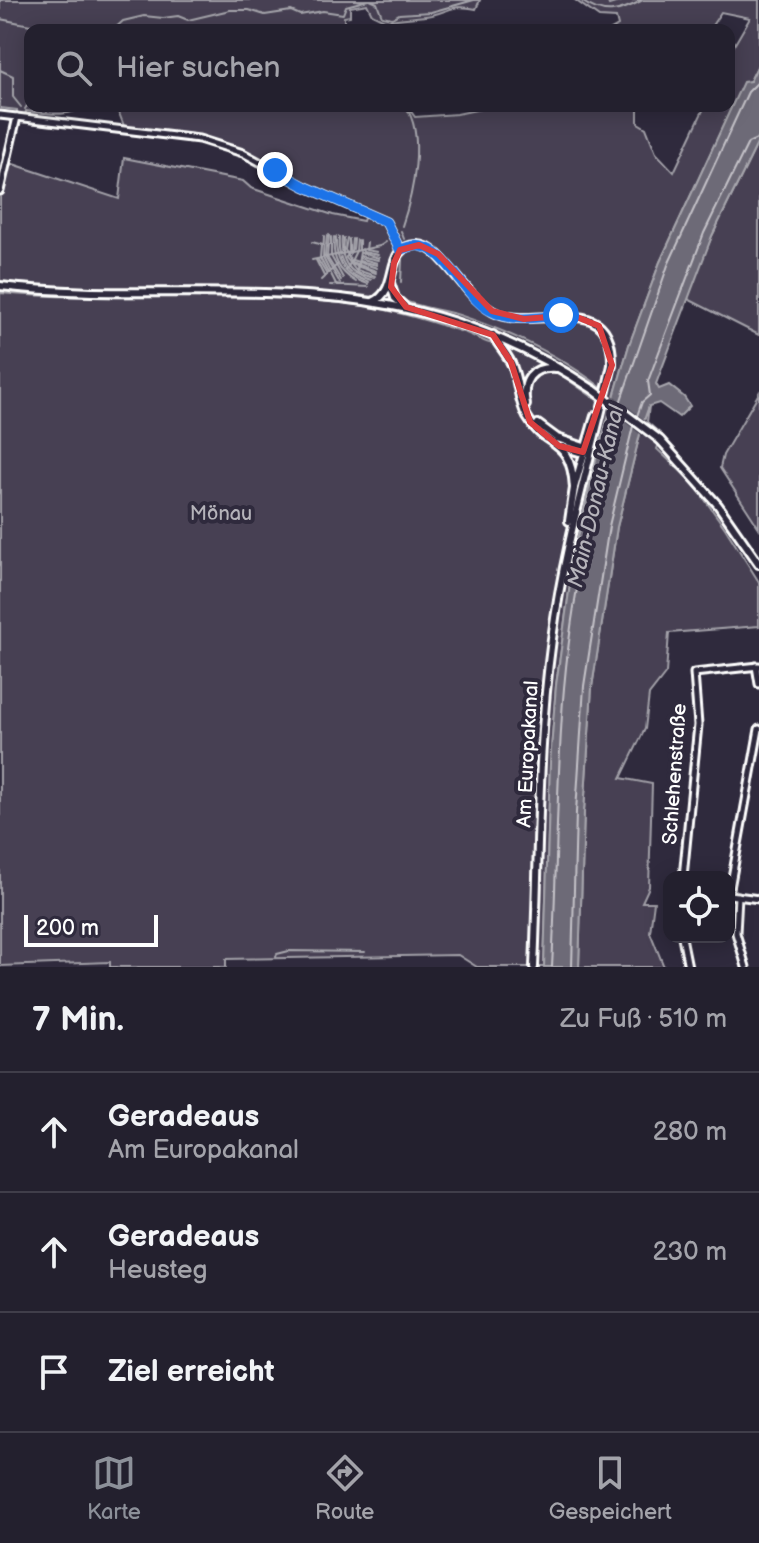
<!DOCTYPE html>
<html lang="de">
<head>
<meta charset="utf-8">
<style>
	body { margin:0; font-family:"Balsamiq Sans",sans-serif; background:#2b2836; color:#f1f3f6 }
	.controls { position:absolute; right:24px; bottom:24px; display:grid; overflow:hidden; border-radius:16px; box-shadow:0 4px 20px #0003 }
	.controls button { width:72px; height:72px; display:grid; place-items:center; padding:0; border:0; border-bottom:2px solid #403e4a; background:#23202e; color:#f1f3f6; font:40px sans-serif }
	.scale { position:absolute; left:24px; bottom:20px; width:134px; box-sizing:border-box; padding-left:8px; border:4px solid #fff; border-top:0; font-size:22px; line-height:28px; white-space:nowrap; color:#fff; -webkit-text-stroke:6px #2f2a3d; paint-order:stroke }
	.stop { position:absolute; width:24px; height:24px; margin:-18px; border:6px solid #1a73e8; border-radius:50%; background:#fff }
	.stop.end { background:#1a73e8; border-color:#fff; box-shadow:0 2px 8px #0008 }
	.list { margin:0; padding:0; list-style:none }
	h2 { display:flex; justify-content:space-between; align-items:center; height:104px; margin:0; padding:0 32px; font-size:34px }
	h2 small { font-size:26px; font-weight:400; color:#a3a3aa }
	.list li { display:grid; grid-template-columns:52px 1fr auto; gap:24px; align-items:center; box-sizing:border-box; height:120px; padding:0 32px; border-top:2px solid #403e4a }
	.list b { display:block; font-size:30px; white-space:nowrap }
	.list p { margin:0; font-size:26px; white-space:nowrap; color:#a3a3aa }
	.list em { font-size:26px; font-style:normal; color:#a3a3aa }
	.icon { flex:none; width:44px; height:44px; fill:none; stroke:currentColor; stroke-width:2; stroke-linecap:round; stroke-linejoin:round }
	.map { position:relative; flex:none; width:759px; height:967px; overflow:hidden }
	.search { position:absolute; background:#23202e; box-shadow:0 4px 20px #0003; left:24px; right:24px; top:24px; height:88px; display:flex; align-items:center; gap:20px; box-sizing:border-box; padding:0 28px; border-radius:16px; color:#a3a3aa; font-size:30px }
	.sheet { height:464px; background:#23202e }
	nav { display:flex; justify-content:space-around; align-items:center; box-sizing:border-box; height:112px; border-top:2px solid #403e4a; background:#23202e; font-size:22px; color:#a3a3aa }
	nav a { display:grid; justify-items:center; gap:4px }
	nav .on { color:#8c9099 }
	.map>svg:first-child { display:block }
	.green { fill:#464152; stroke:#a2a0a8; stroke-width:2 }
	.water { fill:#6d6a77; stroke:#a7a6ad; stroke-width:2 }
	.pier { fill:#2f2a3d }
	.lines { fill:none; stroke-linecap:round; stroke-linejoin:round }
	.shore { stroke:#c5c3c9; stroke-width:2 }
	.stream { stroke:#a7a6ad; stroke-width:2 }
	.minor-casing { stroke:#fff; stroke-width:11 }
	.secondary-casing { stroke:#fff; stroke-width:12 }
	.minor { stroke:#2f2a3d; stroke-width:5 }
	.secondary { stroke:#2f2a3d; stroke-width:6 }
	.secondary-bridge-casing { stroke:#fff; stroke-width:12; stroke-linecap:butt }
	.secondary-bridge { stroke:#2f2a3d; stroke-width:6 }
	.route { stroke:#1a73e8; stroke-width:10 }
	.marked { fill:none; stroke:#da3e3e; stroke-width:6; stroke-linejoin:round }
	.labels { text-anchor:middle; stroke-width:8; stroke-linejoin:round; paint-order:stroke }
	.park-label { font-size:20px; fill:#b5b3ba; stroke:#2f2a3d }
	.street-label { font-size:20px; fill:#fff; stroke:#2f2a3d }
	.water-label { font-size:22px; font-style:italic; fill:#b6b4bb; stroke:#2f2a3d }
</style>
</head>
<body>
<div class="map">
<svg width="759" height="967" viewBox="0 0 759 967">
	<rect width="100%" height="100%" fill="#2f2a3d"/>
	<filter id="ink" filterUnits="userSpaceOnUse"><feTurbulence type="fractalNoise" baseFrequency=".0125" numOctaves="2"/><feDisplacementMap in="SourceGraphic" scale="16" xChannelSelector="R" yChannelSelector="G"/><feConvolveMatrix kernelMatrix="1 2 1 2 8 2 1 2 1" color-interpolation-filters="sRGB"/></filter>
	<g filter="url(#ink)">
		<!-- green -->
		<g class="green">
			<path d="M0,0h480l-4,9c-24,-5 -23,1 -44,6 -16,3 -30,2 -46,6l-14,-7 -5,-10 -17,3v9l-6,1v13h-314v76h377l8,11 42,-3 24,-5 -1,-3h158v17l8,5 10,25 18,19 31,-66h24v-52l21,-36 -29,-6 -12,18h-98l7,-4 -2,-8 -17,-1 -24,-17h32l2,5 16,-5h134v63l-9,18 -7,2 -83,179 -31,83 -34,118 -21,92 -18,130 -6,78 -6,204h-67l-19,-12 -232,4v8h-116v-5l-110,4v-673c116,10 234,-3 350,11 37,4 77,16 113,28 13,4 26,14 40,13l51,25 43,30 5,-12c-42,-33 -92,-56 -143,-73 -19,-6 -41,-7 -59,-16 -16,-16 -5,-53 21,-51 23,2 42,52 66,63l1,-6 -16,-14 -31,-40 -17,-9 -18,1 -10,7 -10,38 -9,9c-125,-14 -252,1 -377,-16v-104l13,-13 106,35 5,-41 119,23 8,7 82,27 30,6 2,-6 -50,-21 -64,-36 -53,-19 -72,-8 -9,-23 -31,-2c-17,12 -40,7 -60,5l-1,6 -8,-1v-6l-17,-2z"/>
			<polygon points="759,140 759,335 686,298 712,236"/>
			<polygon points="759,393 759,528 720,468 723,455"/>
			<polygon points="649,406 647,422 662,435 657,449 693,483 725,528 759,582 759,626 669,633 666,673 649,695 645,729 621,778 652,784 649,887 642,902 654,902 650,932 664,967 579,967 584,812 592,687 617,527 642,426"/>
		</g>
		<!-- water -->
		<polygon class="water" points="759,63 759,140 712,236 656,384 659,389 669,385 684,397 690,406 679,417 659,403 649,406 642,426 617,527 592,687 584,812 579,967 544,967 550,763 556,685 574,555 595,463 629,345 660,262 743,82 750,81"/>
		<!-- pier -->
		<polygon class="pier" points="610,393 647,422 643,436 606,407"/>
		<g class="lines">
			<!-- shore -->
			<g class="shore">
				<polyline points="620,403 668,265 748,92 759,81"/>
				<polyline points="637,416 642,402 650,395 648,381 704,233 748,143 759,138"/>
				<path d="M552,967c5,-93 4,-186 12,-279 8,-93 28,-185 53,-274"/>
				<polyline points="572,967 576,812 584,686 609,526 633,426"/>
			</g>
			<!-- stream -->
			<g class="stream">
				<polyline points="370,0 377,3 382,16 392,18 399,14 431,12 474,0"/>
				<path d="M580,0c24,17 38,13 63,0"/>
				<polyline points="0,19 56,30"/>
				<polyline points="113,30 123,21 144,16 163,18 178,16 188,20 230,10 249,10 265,15 291,11 300,15 323,11 343,14 346,6 368,0"/>
				<polyline points="0,70 13,76 13,97 21,107"/>
				<polyline points="25,109 30,101"/>
				<path d="M402,226c11,-32 24,-92 3,-120"/>
				<polyline points="401,231 404,239"/>
				<polyline points="329,235 327,257 341,280"/>
				<polyline points="324,236 323,258 337,286"/>
				<polyline points="327,236 325,257 340,283"/>
				<polyline points="331,237 331,256 343,278"/>
				<path d="M334,237c-2,21 4,34 22,45"/>
				<path d="M336,237c-1,24 8,40 32,47"/>
				<path d="M339,237c-2,24 7,38 30,45"/>
				<path d="M342,237c-2,24 6,36 29,43"/>
				<polyline points="347,238 345,250 351,262 376,271"/>
				<polyline points="312,242 323,245"/>
				<polyline points="367,242 366,250 377,252"/>
				<polyline points="321,246 320,258 328,273"/>
				<polyline points="353,249 354,239"/>
				<polyline points="362,249 363,252 378,255"/>
				<polyline points="359,250 359,240"/>
				<polyline points="349,251 349,239"/>
				<polyline points="356,251 357,240"/>
				<polyline points="343,253 344,238"/>
				<polyline points="361,253 379,258"/>
				<polyline points="360,256 378,260"/>
				<polyline points="346,257 351,252 352,239"/>
				<polyline points="346,258 357,272"/>
				<polyline points="359,258 377,263"/>
				<polyline points="312,260 380,246 386,242"/>
				<polyline points="316,260 324,276"/>
				<polyline points="318,260 327,275"/>
				<polyline points="352,260 377,268"/>
				<polyline points="359,261 377,265"/>
				<polyline points="351,264 376,273"/>
				<polyline points="348,267 356,251"/>
				<polyline points="357,270 360,252"/>
				<polyline points="357,270 375,276"/>
				<polyline points="357,273 374,278"/>
				<polyline points="321,280 338,264"/>
				<polyline points="401,282 402,260"/>
				<polyline points="330,285 368,287"/>
				<polyline points="276,957 277,954 289,951 365,952"/>
			</g>
			<!-- minor casing -->
			<g class="minor-casing">
				<g id="minor">
					<polyline points="0,115 199,139 243,153 304,186 386,222 400,250"/>
					<polyline points="0,191 17,117"/>
					<polyline points="756,666 759,684"/>
					<polyline points="683,877 698,725 694,673 759,666"/>
					<polyline points="729,894 759,729"/>
					<polyline points="729,895 759,899"/>
					<polyline points="738,896 736,933 746,967"/>
					<polyline points="682,937 688,967"/>
				</g>
			</g>
			<!-- secondary casing -->
			<g class="secondary-casing">
				<g id="secondary">
					<polyline points="390,283 395,298 404,306"/>
					<path d="M0,286c129,15 260,-5 388,19 75,14 143,43 206,85"/>
					<path d="M373,302c29,-13 9,-56 44,-57 26,-1 48,56 81,69 43,16 116,-26 114,51 -21,92 -48,181 -60,274 -15,109 -13,219 -18,328"/>
					<path d="M493,335c6,12 16,20 20,33 6,16 5,33 14,49 19,34 44,18 47,71"/>
					<path d="M526,405c-5,-24 5,-39 30,-37"/>
					<polyline points="538,424 557,438 584,447"/>
					<polyline points="660,440 718,505 759,564"/>
					<polyline points="563,447 579,452 586,451"/>
					<polyline points="569,521 574,488 595,416"/>
				</g>
			</g>
			<!-- minor -->
			<use href="#minor" class="minor"/>
			<!-- secondary -->
			<use href="#secondary" class="secondary"/>
			<!-- secondary-bridge casing -->
			<g class="secondary-bridge-casing">
				<polyline id="secondary-bridge" points="594,390 660,440"/>
			</g>
			<!-- secondary-bridge -->
			<use href="#secondary-bridge" class="secondary-bridge"/>
		</g>
	</g>
	<g class="lines" filter="url(#ink)">
		<!-- route -->
		<path class="route" d="M275,170l29,16 82,36 14,28c42,-21 58,43 89,60 24,13 47,8 72,5"/>
	</g>
	<!-- marked area -->
	<path class="marked" d="M419,245l19,9 54,57 32,8 48,-4 27,11 13,39 -29,87 -24,-6 -29,-24 -19,-60 -18,-27 -87,-28 -15,-20 3,-24 6,-13z"/>
	<g class="labels">
		<!-- park labels -->
		<g class="park-label">
			<text x="221" y="520">Mönau</text>
		</g>
		<!-- street labels -->
		<g class="street-label">
			<text transform="translate(527 754) rotate(-87)" y="7">Am Europakanal</text>
			<text transform="translate(674 774) rotate(-86)" y="7">Schlehenstraße</text>
		</g>
		<!-- water labels -->
		<g class="water-label">
			<text transform="translate(595 496) rotate(-77)" y="8">Main-Donau-Kanal</text>
		</g>
	</g>
</svg>
<div class="controls">
<button><svg class="icon" aria-label="locate" viewBox="0 0 24 24"><circle cx="12" cy="12" r="6"/><path d="M12 2v4M12 18v4M2 12h4M18 12h4"/></svg></button>
</div>
<div class="scale">200 m</div>
<div class="stop" style="left:561px;top:315px"></div>
<div class="stop end" style="left:275px;top:170px"></div>
<div class="search"><svg class="icon" aria-label="search" viewBox="0 0 24 24"><circle cx="10" cy="10" r="6"/><path d="M15 15l6 6"/></svg>Hier suchen</div>
</div>
<section class="sheet">
<h2>7 Min.<small>Zu Fuß · 510 m</small></h2>
<ul class="list">
<li><svg class="icon" aria-label="ahead" viewBox="0 0 24 24"><path d="M12 20V5M6 11l6-6 6 6"/></svg><div><b>Geradeaus</b><p>Am Europakanal</p></div><em>280 m</em></li>
<li><svg class="icon" aria-label="ahead" viewBox="0 0 24 24"><path d="M12 20V5M6 11l6-6 6 6"/></svg><div><b>Geradeaus</b><p>Heusteg</p></div><em>230 m</em></li>
<li><svg class="icon" aria-label="arrive" viewBox="0 0 24 24"><path d="M6 21V4h12l-3 4 3 4H6"/></svg><div><b>Ziel erreicht</b></div></li>
</ul>
</section>
<nav>
<a class="on"><svg class="icon" aria-label="map" viewBox="0 0 24 24"><path d="M3 6l6-2 6 2 6-2v14l-6 2-6-2-6 2zM9 4v14M15 6v14"/></svg>Karte</a>
<a><svg class="icon" aria-label="directions" viewBox="0 0 24 24"><path d="M12 3l9 9-9 9-9-9zM9 14v-3h6M13 9l2 2-2 2"/></svg>Route</a>
<a><svg class="icon" aria-label="saved" viewBox="0 0 24 24"><path d="M7 4h10v16l-5-4-5 4z"/></svg>Gespeichert</a>
</nav>
</body>
</html>
